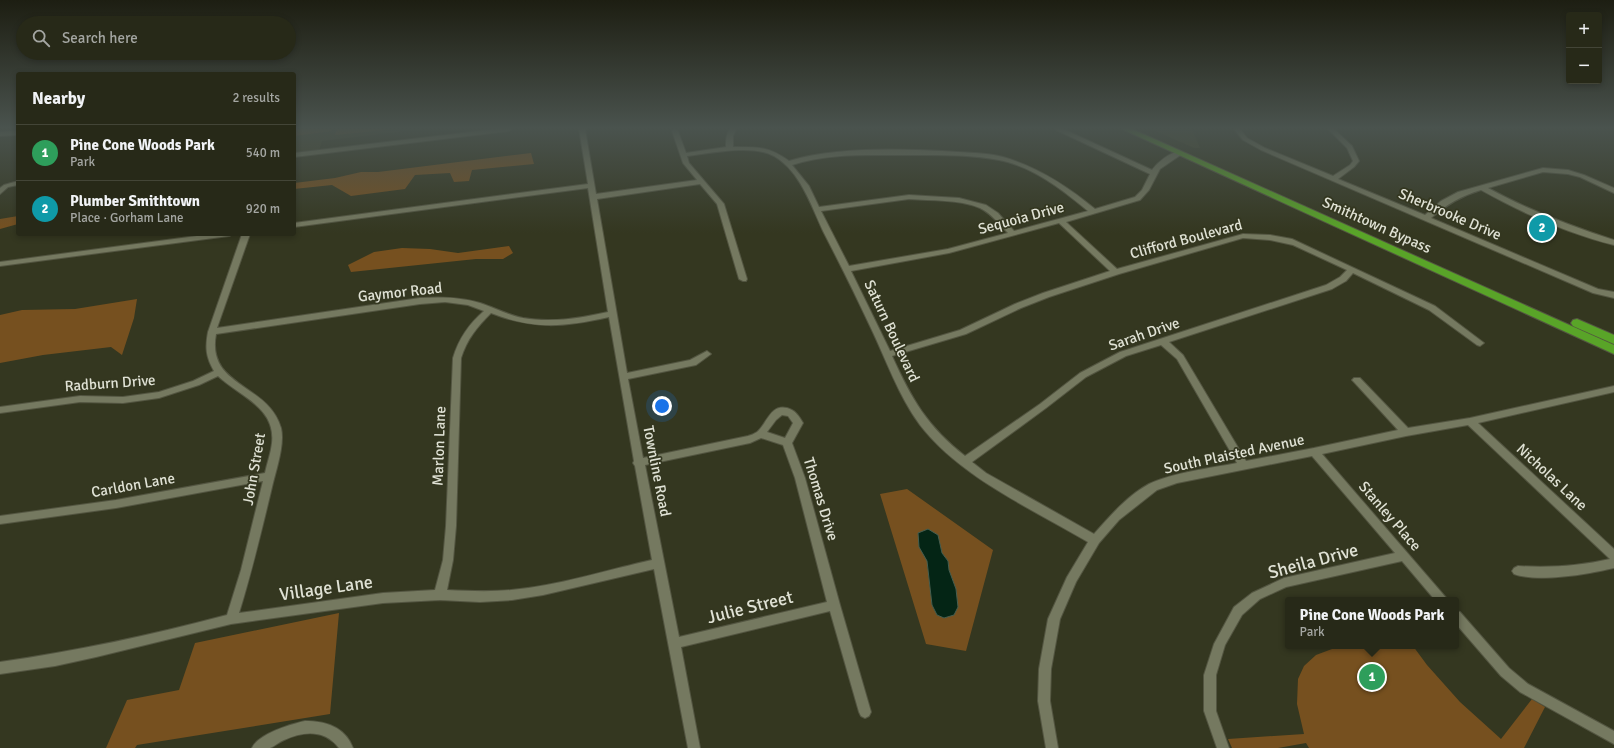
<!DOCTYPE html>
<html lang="en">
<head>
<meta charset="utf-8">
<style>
	body { margin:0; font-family:Signika,sans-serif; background:#2f3121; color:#f1f3f6 }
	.controls { position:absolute; right:12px; top:12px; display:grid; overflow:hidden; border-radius:4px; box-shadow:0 2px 6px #0003 }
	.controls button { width:36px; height:36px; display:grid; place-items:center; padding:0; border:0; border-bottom:1px solid #434537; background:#272918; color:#f1f3f6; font:20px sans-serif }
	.you { position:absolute; left:662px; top:406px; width:14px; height:14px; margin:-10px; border:3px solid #fff; border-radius:50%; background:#1a73e8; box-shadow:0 0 0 6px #1a73e833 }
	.badge { display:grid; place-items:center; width:26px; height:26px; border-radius:50%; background:#1a73e8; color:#fff; font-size:13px; font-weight:700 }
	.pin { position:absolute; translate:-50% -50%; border:2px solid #fff; box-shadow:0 1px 4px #0006 }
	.popup { position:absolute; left:1285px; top:597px; width:174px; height:52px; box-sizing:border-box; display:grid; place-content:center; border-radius:4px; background:#272918; filter:drop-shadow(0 1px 3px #0005); font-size:13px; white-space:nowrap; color:#a4a6a2 }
	.popup b { font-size:15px; color:#f1f3f6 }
	.popup::after { content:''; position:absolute; left:50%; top:100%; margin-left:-8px; border:8px solid transparent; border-top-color:#272918 }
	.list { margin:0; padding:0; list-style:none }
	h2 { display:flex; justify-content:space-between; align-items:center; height:52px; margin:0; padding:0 16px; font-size:17px }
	h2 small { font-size:13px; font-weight:400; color:#a4a6a2 }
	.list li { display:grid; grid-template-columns:26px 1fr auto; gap:12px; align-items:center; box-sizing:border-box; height:56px; padding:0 16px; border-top:1px solid #434537 }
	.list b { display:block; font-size:15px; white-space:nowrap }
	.list p { margin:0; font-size:13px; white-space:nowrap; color:#a4a6a2 }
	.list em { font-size:13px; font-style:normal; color:#a4a6a2 }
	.icon { flex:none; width:22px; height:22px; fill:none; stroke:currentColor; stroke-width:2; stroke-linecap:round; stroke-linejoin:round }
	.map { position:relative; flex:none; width:1614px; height:748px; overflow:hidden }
	.search { position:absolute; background:#272918; box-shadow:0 2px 6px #0003; left:16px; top:16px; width:280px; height:44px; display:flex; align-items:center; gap:10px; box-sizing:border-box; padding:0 14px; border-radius:22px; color:#a4a6a2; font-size:15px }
	.panel { position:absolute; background:#272918; box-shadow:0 2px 6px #0003; left:16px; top:72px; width:280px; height:164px; border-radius:4px }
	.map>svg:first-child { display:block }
	.built { fill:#414427 }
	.green { fill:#76501f; fill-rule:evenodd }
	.water { fill:#042515; stroke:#465e4f }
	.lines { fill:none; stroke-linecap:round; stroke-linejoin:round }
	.minor-casing { stroke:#535541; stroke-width:2 }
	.highway-casing { stroke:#535541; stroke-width:2 }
	.minor { fill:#757960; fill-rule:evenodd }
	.highway { fill:#59a428; fill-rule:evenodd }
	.labels { text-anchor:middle; stroke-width:3.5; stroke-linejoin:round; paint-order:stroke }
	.street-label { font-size:15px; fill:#e0e2d5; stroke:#343720 }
	.near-street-label { font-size:18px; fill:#e0e2d5; stroke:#343720 }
</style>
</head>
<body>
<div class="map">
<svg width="1614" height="748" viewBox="0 0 1614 748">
	<rect width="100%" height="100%" fill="#343720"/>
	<!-- built -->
	<g class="built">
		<polygon points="294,129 423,129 322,141 319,151 294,154"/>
		<polygon points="1151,129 1192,129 1200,148 1194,148"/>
	</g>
	<!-- green -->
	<g class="green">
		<polygon points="294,129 332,129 332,131 294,136"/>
		<polygon points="337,129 395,129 335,135"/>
		<polygon points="531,153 534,164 472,170 469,181 454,182 450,173 415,175 405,189 351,196 332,185 294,189 294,183 335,178 361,172 378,172"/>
		<polygon points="18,216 18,224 0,229 0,219"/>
		<polygon points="509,246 513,253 503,259 476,259 351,272 348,265 374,252 402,248 430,249 458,253"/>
		<polygon points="137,299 134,318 122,355 111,347 43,355 0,363 0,315 22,310 75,309"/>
		<path d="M907,489l86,61 -27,101 -40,-7 -46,-150zM940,545l2,8 6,8 1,9 7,19 -19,26 -5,-10 -5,-44z"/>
		<polygon points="339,613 330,714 137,745 135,748 106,748 127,700 179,690 195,643"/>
		<polygon points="1340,646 1413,646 1427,665 1460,702 1501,739 1532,699 1545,707 1524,748 1309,748 1306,743 1278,748 1232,748 1228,739 1304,734 1297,704 1298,679 1304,666 1316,655"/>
	</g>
	<!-- water -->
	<polygon class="water" points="928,529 938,535 942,553 948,561 949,570 956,589 958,607 954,615 944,618 937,615 932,605 927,561 919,547 918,533"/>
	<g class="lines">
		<!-- minor casing -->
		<g class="minor-casing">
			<g id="minor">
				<polygon points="496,129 512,129 509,131 294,157 294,153"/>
				<path d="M579,129h6l11,65 101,-14 -14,-17 -11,-32 3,-2 3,2 8,22 40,-6c0,-7 0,-12 4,-18h6l-3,7v11c25,0 35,-1 56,14 48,-15 119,-12 169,-9 15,1 31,1 45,5 35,10 64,29 92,52l40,-12 7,-7 8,-16 -94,-44 -1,-1h8l89,41c6,-8 20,-20 30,-18v2l-22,15 -11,21 -9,10 -74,22 51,47 126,-35 27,1 22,4 143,67 49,37 -4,3 -3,-1 -48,-35 -76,-37 -7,8 -14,8 -163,53 14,13 63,106 68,-13 84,-18 -44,-48 -2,-2 2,-2h6l48,50 62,-10 144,-32v6l-136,31 136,126v19c-25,6 -76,15 -100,6l-2,-3 2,-3 4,-2c31,2 62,0 92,-7l-142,-134 -62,11 -84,18 126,146h-13l-33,-39 -116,26 -26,12 -18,16 -17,30 -9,30v36l13,37h-12l-13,-37v-36l10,-31 20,-37 18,-14 32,-15 111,-25 -83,-97 -135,27 -20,7 -38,30 -20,23 -23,39 -16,37 -9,50 -1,32 8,47h-12l-8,-47 1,-32 9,-50 19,-42 21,-35c-56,-33 -128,-65 -168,-117 -22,-30 -34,-66 -50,-99 -15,-32 -31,-64 -47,-95 -12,-26 -23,-60 -49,-75 -23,-12 -62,-3 -87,0l2,7 35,41 23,75 -1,2h-3l-4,-2 -22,-75 -17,-20 -103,15 30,174 63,-13 17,-9 4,3 -15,11 -68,14 15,79 105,-22c3,-1 6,-2 9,-4 10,-8 13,-28 30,-24 8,2 12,8 16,15l-11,20 13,35 35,127 31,107 -2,4 -4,2 -4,-2 -2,-4 -29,-101 -149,36 19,101h-12l-34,-179 -111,26 -31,5 -32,2 -40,-2 -57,3 -152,21 -135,33 -41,9 -55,8v-12c77,-11 152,-27 227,-47l14,-45 22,-89 -147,27 -116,16v-8l116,-16 149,-27c2,-10 6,-20 7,-30 4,-36 -33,-47 -54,-67l-19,9 -40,13 -36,5 -43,-1 -80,11v-6l80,-11 43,1 36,-5 34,-11 21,-10c-8,-14 -9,-23 -6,-39l34,-98h8l-33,94 203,-30c21,-1 40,-1 60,5 15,5 28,12 43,15 29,5 58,0 85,-6l-20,-124 -294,39v-4l294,-39zM904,155c31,0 64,-1 95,5 33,6 64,30 89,51l-74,20 -16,-18 -12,-8 -27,-7 -50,-3 -90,12 -10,-21 -17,-21c36,-12 75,-10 112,-10zM909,199c23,2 49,0 71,9 11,5 19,16 28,25l-60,16 -99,17 -28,-55zM1059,223l51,48 -67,22 -28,11 -55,26 -70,21 -39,-80 98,-18zM1243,238l27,2 23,5 54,25 -7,7 -14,8 -206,67 -40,21 -40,31 -75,52c-38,-30 -53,-56 -73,-100l74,-22 55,-26 28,-11 70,-23zM445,302l23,3 16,6c-15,13 -25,27 -31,47l-7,168 -3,34 -8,30 -52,3 -144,20c13,-42 23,-84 33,-126 4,-17 13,-43 9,-59 -13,-45 -75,-41 -65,-94l204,-30zM491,313c43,17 74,14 118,4l25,144 -1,2 2,3 17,94c-45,10 -95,26 -141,30 -21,2 -43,1 -64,0l6,-30 3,-34 5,-168c6,-19 16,-31 30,-45zM1161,345l16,14 60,104c-25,5 -66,10 -88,21 -22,12 -39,32 -55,50l-108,-61 -14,-11 74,-54 40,-31 40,-21zM782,415l6,1 5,7 -8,15 -18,-6 9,-12zM761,438l22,7 12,33 32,124 -148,35 -34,-172 105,-22z"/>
				<path d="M1234,129h6l7,9 18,10 68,28 17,-11 3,-4 -6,-13 -19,-19h6l18,17 7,15 -5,6 -16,12 87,36 16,-14 17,-9 85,-24 25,2 16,5 30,13v5l-34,-16 -12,-3 -25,-2 -55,16c40,22 83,38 126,52v5c-45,-11 -92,-32 -133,-55 -20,6 -34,14 -50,28l167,71 16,3v6l-21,-5 -332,-143 -18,-10z"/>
				<polygon points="18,131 18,135 0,136 0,132"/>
				<polygon points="18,181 18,185 8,187 0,194 0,188 4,185"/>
				<polygon points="212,234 233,234 229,236 0,266 0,262"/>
				<polygon points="1456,611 1460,612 1509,668 1528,684 1614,731 1614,744 1520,692 1501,676 1456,624"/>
				<path d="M305,721c21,0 40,6 48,27h-14c-14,-19 -36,-17 -55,-8 -5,2 -9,6 -14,8 -5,0 -13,0 -18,0 6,-14 39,-24 53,-27z"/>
			</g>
		</g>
		<!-- highway casing -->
		<g class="highway-casing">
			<g id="highway">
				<polygon points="1122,129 1132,129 1614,345 1614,354"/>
				<polygon points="1577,319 1614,335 1614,344 1573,326 1571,323 1573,320"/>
			</g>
		</g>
		<!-- minor -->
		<use href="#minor" class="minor"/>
		<!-- highway -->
		<use href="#highway" class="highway"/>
	</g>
	<!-- sky -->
	<linearGradient id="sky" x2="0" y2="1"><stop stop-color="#1d1e12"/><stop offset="0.55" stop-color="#4a534e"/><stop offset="1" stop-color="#4a534e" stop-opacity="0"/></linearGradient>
	<rect width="1614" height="233" fill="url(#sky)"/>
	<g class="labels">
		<!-- street labels -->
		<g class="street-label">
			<text transform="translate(1450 214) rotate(23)" y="5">Sherbrooke Drive</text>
			<text transform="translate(1021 218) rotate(-15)" y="5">Sequoia Drive</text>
			<text transform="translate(1377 225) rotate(24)" y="5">Smithtown Bypass</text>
			<text transform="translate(1186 239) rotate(-15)" y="5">Clifford Boulevard</text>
			<text transform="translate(400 292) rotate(-6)" y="5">Gaymor Road</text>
			<text transform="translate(892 331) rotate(65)" y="5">Saturn Boulevard</text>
			<text transform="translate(1144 334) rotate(-19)" y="5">Sarah Drive</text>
			<text transform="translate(110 383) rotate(-4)" y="5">Radburn Drive</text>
			<text transform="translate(439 446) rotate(-88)" y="5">Marlon Lane</text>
			<text transform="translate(1234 454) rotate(-12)" y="5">South Plaisted Avenue</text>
			<text transform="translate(254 469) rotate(-80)" y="5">John Street</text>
			<text transform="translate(657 471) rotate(79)" y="5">Townline Road</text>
			<text transform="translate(1552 477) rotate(43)" y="5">Nicholas Lane</text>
			<text transform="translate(133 485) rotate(-10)" y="5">Carldon Lane</text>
			<text transform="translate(821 499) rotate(73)" y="5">Thomas Drive</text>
			<text transform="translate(1390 516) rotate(49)" y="5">Stanley Place</text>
		</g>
		<!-- near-street labels -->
		<g class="near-street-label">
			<text transform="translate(1313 561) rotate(-15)" y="6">Sheila Drive</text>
			<text transform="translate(326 588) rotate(-8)" y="6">Village Lane</text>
			<text transform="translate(750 607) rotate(-14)" y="6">Julie Street</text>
		</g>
	</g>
</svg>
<div class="controls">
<button>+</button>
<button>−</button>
</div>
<div class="you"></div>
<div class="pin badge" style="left:1372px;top:677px;background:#2e9e5b">1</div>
<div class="popup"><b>Pine Cone Woods Park</b>Park</div>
<div class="pin badge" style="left:1542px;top:228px;background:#0f9aa8">2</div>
<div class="search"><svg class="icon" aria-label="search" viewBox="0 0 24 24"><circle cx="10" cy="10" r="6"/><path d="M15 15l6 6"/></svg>Search here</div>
<section class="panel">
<h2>Nearby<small>2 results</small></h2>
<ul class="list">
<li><span class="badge" style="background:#2e9e5b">1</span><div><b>Pine Cone Woods Park</b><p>Park</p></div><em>540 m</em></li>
<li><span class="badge" style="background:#0f9aa8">2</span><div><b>Plumber Smithtown</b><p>Place · Gorham Lane</p></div><em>920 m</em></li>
</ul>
</section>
</div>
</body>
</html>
